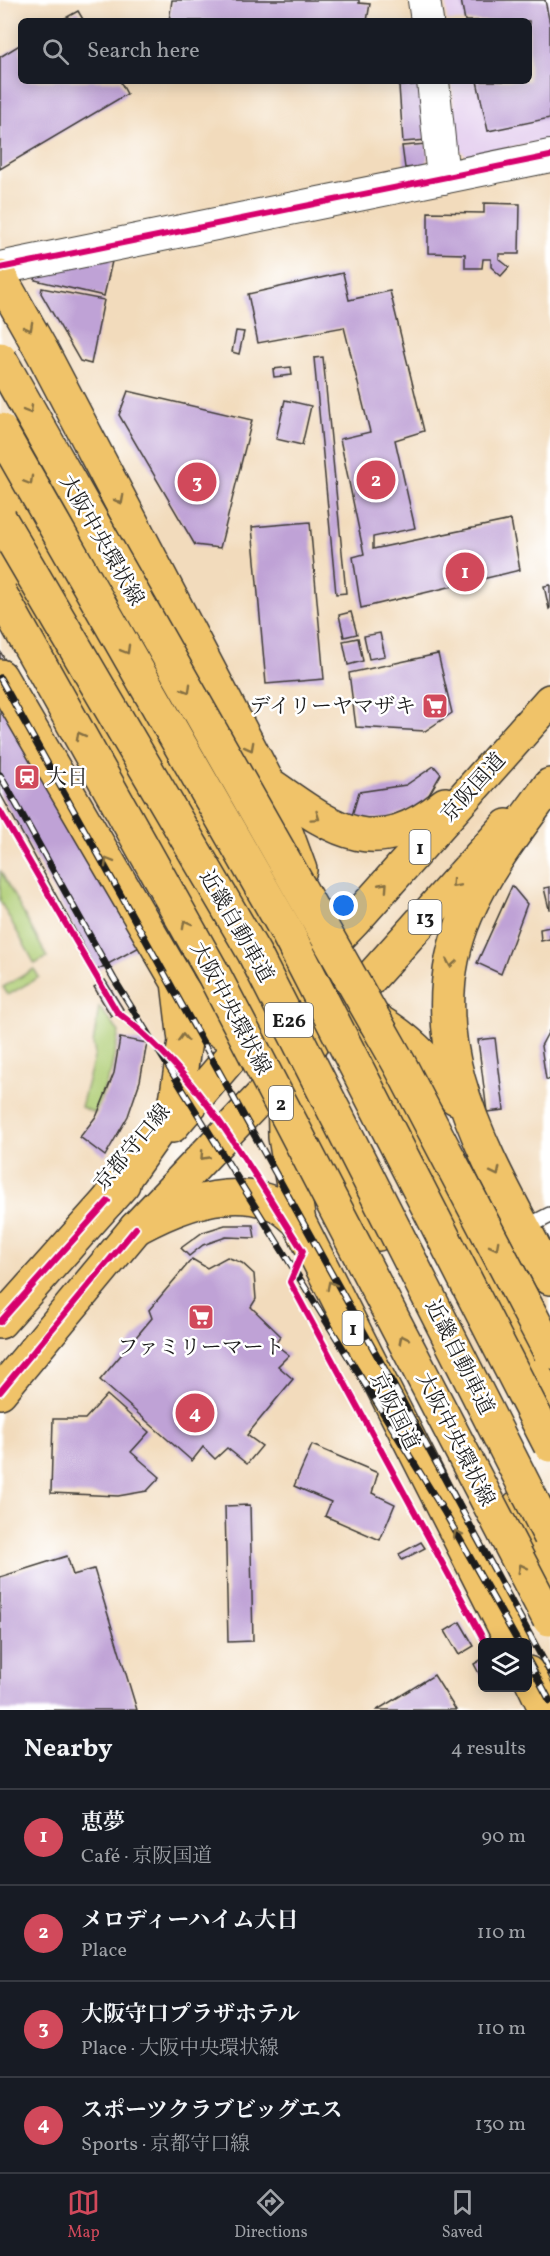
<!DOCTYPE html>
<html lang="en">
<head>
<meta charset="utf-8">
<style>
	body { margin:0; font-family:Vollkorn,"Noto Serif JP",serif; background:#242831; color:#f1f3f6 }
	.controls { position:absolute; right:18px; bottom:18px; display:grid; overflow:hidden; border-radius:9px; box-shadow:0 3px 15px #0003 }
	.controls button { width:54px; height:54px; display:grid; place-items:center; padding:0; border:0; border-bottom:2px solid #363941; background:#171b24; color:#f1f3f6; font:30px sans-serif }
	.you { position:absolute; left:344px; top:906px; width:21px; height:21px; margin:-15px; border:4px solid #fff; border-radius:50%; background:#1a73e8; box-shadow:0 0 0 9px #1a73e833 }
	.badge { display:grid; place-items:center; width:39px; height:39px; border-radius:50%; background:#d1495b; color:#fff; font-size:20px; font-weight:700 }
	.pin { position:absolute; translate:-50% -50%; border:3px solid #fff; box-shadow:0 2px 6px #0006 }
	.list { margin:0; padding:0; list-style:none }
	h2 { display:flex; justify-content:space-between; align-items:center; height:78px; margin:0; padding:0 24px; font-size:26px }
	h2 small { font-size:20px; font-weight:400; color:#9ea1a6 }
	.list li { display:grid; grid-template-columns:39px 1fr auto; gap:18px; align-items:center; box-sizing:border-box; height:96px; padding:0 24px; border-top:2px solid #363941 }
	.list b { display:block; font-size:22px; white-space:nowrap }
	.list p { margin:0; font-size:20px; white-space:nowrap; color:#9ea1a6 }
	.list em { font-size:20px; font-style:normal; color:#9ea1a6 }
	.icon { flex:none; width:33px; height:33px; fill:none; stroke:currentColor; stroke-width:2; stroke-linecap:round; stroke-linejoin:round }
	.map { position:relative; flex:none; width:550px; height:1710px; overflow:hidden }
	.search { position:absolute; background:#171b24; box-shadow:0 3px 15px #0003; left:18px; right:18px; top:18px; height:66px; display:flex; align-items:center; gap:15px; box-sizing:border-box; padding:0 21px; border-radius:9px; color:#9ea1a6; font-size:22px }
	.sheet { height:462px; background:#171b24 }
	nav { display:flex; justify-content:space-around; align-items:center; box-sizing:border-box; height:84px; border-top:2px solid #363941; background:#171b24; font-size:16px; color:#9ea1a6 }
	nav a { display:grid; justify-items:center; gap:3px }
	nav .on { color:#d1495b }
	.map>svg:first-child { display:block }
	.built { fill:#e6d2f0 }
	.green { fill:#afcd74; stroke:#667448; stroke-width:1.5 }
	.building { fill:#bfa2d6 }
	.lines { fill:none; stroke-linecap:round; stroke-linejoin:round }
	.lane-casing { stroke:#3c3934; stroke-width:18 }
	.street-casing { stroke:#3c3934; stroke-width:34 }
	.primary-casing { stroke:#3c3934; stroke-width:36 }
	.highway-casing { stroke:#3c3934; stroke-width:36 }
	.lane { stroke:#fff; stroke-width:15 }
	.street { stroke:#fff; stroke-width:32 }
	.primary { stroke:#f0c369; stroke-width:33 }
	.highway { stroke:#f0c369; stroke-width:33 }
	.rail-casing { stroke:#1c1c1c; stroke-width:7 }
	.rail { stroke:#fff; stroke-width:4.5; stroke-dasharray:14; stroke-linecap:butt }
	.primary-bridge-casing { stroke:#3c3934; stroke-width:36; stroke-linecap:butt }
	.highway-bridge-casing { stroke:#3c3934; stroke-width:36; stroke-linecap:butt }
	.primary-bridge { stroke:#f0c369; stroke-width:33 }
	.highway-bridge { stroke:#f0c369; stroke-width:33 }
	.cycleway-casing { stroke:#fff; stroke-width:10 }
	.cycleway { stroke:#d6006c; stroke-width:6 }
	.oneway { stroke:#867042 }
	.labels { text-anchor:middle; stroke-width:5; stroke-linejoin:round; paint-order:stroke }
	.shield { fill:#fff; stroke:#606060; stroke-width:1.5 }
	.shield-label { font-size:20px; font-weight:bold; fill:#1c1c1c }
	.street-label { font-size:21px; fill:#1c1c1c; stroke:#fff }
	.poi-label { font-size:21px; fill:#1c1c1c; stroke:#fff; text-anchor:end }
</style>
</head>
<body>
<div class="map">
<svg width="550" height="1710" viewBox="0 0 550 1710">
	<rect width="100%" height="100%" fill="#fff"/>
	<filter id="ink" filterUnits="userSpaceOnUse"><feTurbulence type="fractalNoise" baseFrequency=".0167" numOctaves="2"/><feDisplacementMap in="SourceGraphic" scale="12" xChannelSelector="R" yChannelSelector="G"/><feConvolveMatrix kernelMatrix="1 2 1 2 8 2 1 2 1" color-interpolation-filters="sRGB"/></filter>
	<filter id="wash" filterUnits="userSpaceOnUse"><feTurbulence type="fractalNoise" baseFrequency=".008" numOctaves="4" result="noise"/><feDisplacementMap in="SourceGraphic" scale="24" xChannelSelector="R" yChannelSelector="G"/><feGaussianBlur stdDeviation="1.35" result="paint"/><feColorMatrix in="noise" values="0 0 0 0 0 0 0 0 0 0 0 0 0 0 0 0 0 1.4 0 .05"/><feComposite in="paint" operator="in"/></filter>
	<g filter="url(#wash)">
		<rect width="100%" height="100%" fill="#f2dbbc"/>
		<!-- built -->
		<polygon class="built" points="446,0 550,0 550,140 467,156 456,147 452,81 529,81 529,21 447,21"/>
		<!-- green -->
		<g class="green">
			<polygon points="0,870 47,957 35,964 0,901"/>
			<polygon points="34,969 39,977 8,995 3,987"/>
			<polygon points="99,1007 119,1032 111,1071 95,1113 81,1107 95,1054 93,1044"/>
		</g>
		<g id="blocks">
			<!-- building -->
			<g class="building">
				<polygon points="172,0 359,0 359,3 370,4 367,21 169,21"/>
				<polygon points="461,0 545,0 550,24 550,118 488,131 477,81 529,81 529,21 465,21"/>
				<polygon points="78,11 84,21 60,21"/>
				<polygon points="21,44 21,81 120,81 127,94 0,169 0,57"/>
				<polygon points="423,84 427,140 403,142 399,86"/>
				<polygon points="427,144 428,157 425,166 405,168 402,146"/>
				<polygon points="484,203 520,204 519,254 499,254 499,259 509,267 501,276 491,267 491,259 483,259 482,268 465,268 465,254 428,253 428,212 484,213"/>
				<polygon points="113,257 104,296 35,280 38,270"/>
				<polygon points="343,273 349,300 390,291 424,431 395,440 415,528 373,537 373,549 511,520 520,570 361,608 353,557 364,554 340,439 370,432 344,327 258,343 248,294"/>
				<polygon points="42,288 104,300 91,364 80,361 41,293"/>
				<polygon points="236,331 244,332 239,354 232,352"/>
				<polygon points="323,357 346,593 336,594 314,358"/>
				<polygon points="291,367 292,375 274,377 273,369"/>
				<polygon points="128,391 252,420 220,548 195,545 119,415"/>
				<polygon points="285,400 311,406 302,445 276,439"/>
				<polygon points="310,522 324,679 266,684 252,527"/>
				<polygon points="550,585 550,608 549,609 544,586"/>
				<polygon points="351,612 357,634 344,637 339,615"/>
				<polygon points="380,633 385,656 369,659 364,636"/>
				<polygon points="358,638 363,661 348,665 343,641"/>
				<polygon points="0,651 158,937 97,970 0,793"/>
				<polygon points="438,654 452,713 425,731 356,727 349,673"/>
				<polygon points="434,766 441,774 423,805 386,819 351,819 359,792 406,785"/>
				<polygon points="512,886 527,904 501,974 477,963"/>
				<polygon points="550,887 550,909 549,909 544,888"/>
				<polygon points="550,927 550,939 541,941 540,929"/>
				<polygon points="105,980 123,1009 111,1016 94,987"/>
				<polygon points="550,1029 550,1080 546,1079 541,1046"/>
				<polygon points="120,1038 147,1043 140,1081 128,1116 105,1156 80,1137 97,1115 114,1073"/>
				<polygon points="495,1038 504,1110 487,1112 478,1040"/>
				<polygon points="225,1225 253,1225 255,1238 226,1237 203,1245 189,1256 181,1248 203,1232"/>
				<polygon points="227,1257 242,1263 254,1274 256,1299 251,1307 281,1336 275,1344 289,1355 278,1366 293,1379 247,1435 262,1446 247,1464 227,1448 215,1459 203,1447 192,1461 100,1380 152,1318 149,1310 192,1259 207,1268"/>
				<polygon points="107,1395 149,1432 131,1452 160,1477 147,1491 118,1496 51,1493 53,1419 85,1419"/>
				<polygon points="312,1445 378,1473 372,1493 395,1504 380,1540 325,1516 331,1502 294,1486"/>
				<polygon points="250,1505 253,1641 228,1642 225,1506"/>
				<polygon points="421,1542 425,1548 402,1560 399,1554"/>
				<polygon points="67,1556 73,1575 94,1569 137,1710 0,1710 0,1577"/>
				<polygon points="460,1622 474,1646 459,1655 445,1631"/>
				<polygon points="482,1659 482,1679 474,1664"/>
				<polygon points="434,1675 456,1710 377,1710"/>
			</g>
		</g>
	</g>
	<g filter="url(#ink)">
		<use href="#blocks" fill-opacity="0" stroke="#3c3934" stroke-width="1.5"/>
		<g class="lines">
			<!-- lane casing -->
			<g class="lane-casing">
				<polyline id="lane" points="525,1228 550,1215"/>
			</g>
			<!-- street casing -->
			<g class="street-casing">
				<g id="street">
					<polyline points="424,0 427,21"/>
					<polyline points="433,81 443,178"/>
					<polyline points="0,268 550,156"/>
				</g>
			</g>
			<!-- primary casing -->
			<g class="primary-casing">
				<g id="primary">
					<polyline points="0,277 43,353 268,783 300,870"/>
					<polyline points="0,478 261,923 304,1007"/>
					<polyline points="0,551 258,1002 298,1034"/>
					<polyline points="0,676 178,982 185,1041 175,1107 108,1201"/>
					<path d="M180,986c24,36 38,51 82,61"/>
					<polyline points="341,1011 507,826"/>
					<polyline points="341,1037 383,1073 550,1404"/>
					<polyline points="313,1042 322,997 321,982"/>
					<polyline points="304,1065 315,1111 378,1234"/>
					<polyline points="172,1126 265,1017"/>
					<polyline points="0,1322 123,1184"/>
					<polyline points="0,1392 136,1228 290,1066"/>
					<polyline points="518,1507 550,1571"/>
				</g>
			</g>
			<!-- highway casing -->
			<g class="highway-casing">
				<g id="highway">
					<path d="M268,783c64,45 104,80 177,21"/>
					<path d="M550,785c-30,41 -64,83 -84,130 -56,129 27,251 84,363"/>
					<path d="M298,993c71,13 119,45 158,105"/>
					<path d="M136,1228c40,-22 96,-44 141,-23 8,4 16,12 22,17"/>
					<polyline points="512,1642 299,1222 285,1137 283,1030 287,990 353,922 550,701"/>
					<polyline points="528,1673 546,1710"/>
				</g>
			</g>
			<!-- lane -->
			<use href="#lane" class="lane"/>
			<!-- street -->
			<use href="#street" class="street"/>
			<!-- primary -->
			<use href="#primary" class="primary"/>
			<!-- highway -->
			<use href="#highway" class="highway"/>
			<!-- rail casing -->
			<g class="rail-casing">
				<g id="rail">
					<polyline points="0,678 403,1402 550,1672"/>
					<polyline points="0,775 114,979 445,1513 518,1642"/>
					<polyline points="528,1660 550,1701"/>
				</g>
			</g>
			<!-- rail -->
			<use href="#rail" class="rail"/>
			<!-- primary-bridge casing -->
			<g class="primary-bridge-casing">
				<g id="primary-bridge">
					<polyline points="0,359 400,1065 550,1352"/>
					<polyline points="0,593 214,975 549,1619"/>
				</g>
			</g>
			<!-- highway-bridge casing -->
			<g class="highway-bridge-casing">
				<g id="highway-bridge">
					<polyline points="0,430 287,932 550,1445"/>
					<polyline points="0,519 254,953 550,1536"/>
				</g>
			</g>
			<!-- primary-bridge -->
			<use href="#primary-bridge" class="primary-bridge"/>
			<!-- highway-bridge -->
			<use href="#highway-bridge" class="highway-bridge"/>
			<!-- cycleway casing -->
			<g class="cycleway-casing">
				<g id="cycleway">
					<polyline points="0,268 550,156"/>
					<path d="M0,811l117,201c82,61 132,155 186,239l-13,31 195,360"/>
					<polyline points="0,1322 108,1201"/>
					<polyline points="0,1392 136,1228"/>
				</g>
			</g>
			<!-- cycleway -->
			<use href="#cycleway" class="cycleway"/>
		</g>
		<!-- one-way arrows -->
		<defs><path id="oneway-chevron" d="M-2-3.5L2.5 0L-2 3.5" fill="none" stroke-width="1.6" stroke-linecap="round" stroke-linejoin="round" transform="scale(1.5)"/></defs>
		<g class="oneway">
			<use href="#oneway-chevron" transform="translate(29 327) rotate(61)"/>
			<use href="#oneway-chevron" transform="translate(29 410) rotate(60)"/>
			<use href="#oneway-chevron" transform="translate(29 481) rotate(60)"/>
			<use href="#oneway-chevron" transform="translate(120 500) rotate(62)"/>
			<use href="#oneway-chevron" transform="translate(126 650) rotate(60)"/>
			<use href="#oneway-chevron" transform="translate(187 689) rotate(60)"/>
			<use href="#oneway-chevron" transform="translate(80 736) rotate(-119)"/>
			<use href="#oneway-chevron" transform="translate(250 747) rotate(62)"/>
			<use href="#oneway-chevron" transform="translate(316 817) rotate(35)"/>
			<use href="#oneway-chevron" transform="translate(108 862) rotate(-120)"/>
			<use href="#oneway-chevron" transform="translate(455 884) rotate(132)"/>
			<use href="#oneway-chevron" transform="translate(384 886) rotate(-48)"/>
			<use href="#oneway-chevron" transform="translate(186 924) rotate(-119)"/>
			<use href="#oneway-chevron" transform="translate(451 963) rotate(100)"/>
			<use href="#oneway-chevron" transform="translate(183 1038) rotate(-92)"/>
			<use href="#oneway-chevron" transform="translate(204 1156) rotate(133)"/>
			<use href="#oneway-chevron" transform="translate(496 1172) rotate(63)"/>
			<use href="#oneway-chevron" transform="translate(495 1246) rotate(62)"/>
			<use href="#oneway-chevron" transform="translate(331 1285) rotate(-117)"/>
			<use href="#oneway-chevron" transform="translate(403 1339) rotate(-117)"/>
			<use href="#oneway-chevron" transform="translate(457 1534) rotate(-117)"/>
			<use href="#oneway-chevron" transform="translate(522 1568) rotate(-117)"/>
		</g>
	</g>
	<!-- icons -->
	<defs>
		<g id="supermarket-square" transform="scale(1.35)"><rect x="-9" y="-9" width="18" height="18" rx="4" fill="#d1495b" stroke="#fff"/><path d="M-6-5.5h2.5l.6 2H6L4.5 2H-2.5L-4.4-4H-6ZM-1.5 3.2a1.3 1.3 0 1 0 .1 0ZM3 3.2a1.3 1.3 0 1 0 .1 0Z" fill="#fff"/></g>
		<g id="station-square" transform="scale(1.35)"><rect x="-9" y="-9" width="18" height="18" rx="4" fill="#d1495b" stroke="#fff"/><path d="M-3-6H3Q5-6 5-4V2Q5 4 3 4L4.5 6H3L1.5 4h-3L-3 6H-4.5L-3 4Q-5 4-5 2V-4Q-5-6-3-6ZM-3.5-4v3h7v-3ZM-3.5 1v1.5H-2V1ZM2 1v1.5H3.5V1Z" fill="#fff"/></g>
	</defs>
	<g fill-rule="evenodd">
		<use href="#supermarket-square" x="435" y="706"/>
		<use href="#station-square" x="27" y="777"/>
		<use href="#supermarket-square" x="201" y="1317"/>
	</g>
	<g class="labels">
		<!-- shield labels -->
		<g class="shield">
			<rect x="409.5" y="830" width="21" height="34" rx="4.5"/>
			<rect x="408.5" y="900" width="33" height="34" rx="4.5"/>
			<rect x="265" y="1003" width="48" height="34" rx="4.5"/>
			<rect x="269" y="1086" width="24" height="34" rx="4.5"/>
			<rect x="342.5" y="1311" width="21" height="34" rx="4.5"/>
		</g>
		<g class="shield-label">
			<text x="420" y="854">1</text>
			<text x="425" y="924">13</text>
			<text x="289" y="1027">E26</text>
			<text x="281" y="1110">2</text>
			<text x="353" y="1335">1</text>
		</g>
		<!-- street labels -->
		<g class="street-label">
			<text transform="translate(102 540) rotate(60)" y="7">大阪中央環状線</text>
			<text transform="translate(473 787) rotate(-48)" y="7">京阪国道</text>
			<text transform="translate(237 926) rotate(60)" y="7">近畿自動車道</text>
			<text transform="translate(231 1008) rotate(62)" y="7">大阪中央環状線</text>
			<text transform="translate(132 1147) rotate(-50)" y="7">京都守口線</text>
			<text transform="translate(460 1357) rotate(63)" y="7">近畿自動車道</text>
			<text transform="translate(395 1411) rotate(63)" y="7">京阪国道</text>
			<text transform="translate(456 1439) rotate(63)" y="7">大阪中央環状線</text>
		</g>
		<!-- poi labels -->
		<g class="poi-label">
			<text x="416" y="713">デイリーヤマザキ</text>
			<text x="46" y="784" text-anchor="start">大日</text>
			<text x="201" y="1354" text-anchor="middle">ファミリーマート</text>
		</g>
	</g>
</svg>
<div class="controls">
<button><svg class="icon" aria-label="layers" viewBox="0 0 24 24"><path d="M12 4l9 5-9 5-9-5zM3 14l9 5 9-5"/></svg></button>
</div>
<div class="you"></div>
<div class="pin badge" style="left:465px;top:572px">1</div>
<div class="pin badge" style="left:376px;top:480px">2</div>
<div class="pin badge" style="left:197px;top:482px">3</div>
<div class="pin badge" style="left:195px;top:1413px">4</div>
<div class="search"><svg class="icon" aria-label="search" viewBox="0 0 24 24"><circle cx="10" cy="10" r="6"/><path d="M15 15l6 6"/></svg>Search here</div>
</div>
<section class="sheet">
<h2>Nearby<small>4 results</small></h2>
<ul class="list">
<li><span class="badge">1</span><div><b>恵夢</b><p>Café · 京阪国道</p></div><em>90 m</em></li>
<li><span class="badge">2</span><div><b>メロディーハイム大日</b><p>Place</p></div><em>110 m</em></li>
<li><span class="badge">3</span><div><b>大阪守口プラザホテル</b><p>Place · 大阪中央環状線</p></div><em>110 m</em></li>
<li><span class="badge">4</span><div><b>スポーツクラブビッグエス</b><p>Sports · 京都守口線</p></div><em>130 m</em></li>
</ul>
</section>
<nav>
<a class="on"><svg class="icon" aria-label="map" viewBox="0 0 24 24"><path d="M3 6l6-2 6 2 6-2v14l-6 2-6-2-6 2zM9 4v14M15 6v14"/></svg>Map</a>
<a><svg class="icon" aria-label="directions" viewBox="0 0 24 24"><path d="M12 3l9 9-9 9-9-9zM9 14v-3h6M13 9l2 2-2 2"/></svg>Directions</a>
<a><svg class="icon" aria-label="saved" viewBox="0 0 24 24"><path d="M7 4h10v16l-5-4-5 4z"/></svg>Saved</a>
</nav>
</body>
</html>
